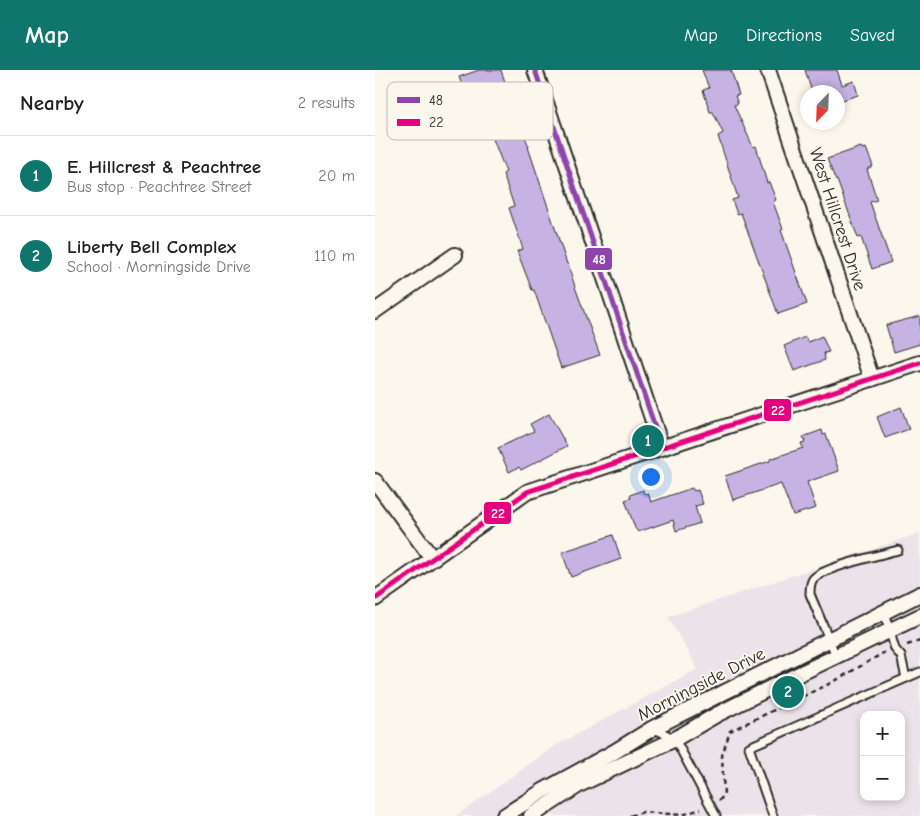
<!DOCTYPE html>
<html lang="en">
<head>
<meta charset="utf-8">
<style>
	body { margin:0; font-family:"Comic Neue",sans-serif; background:#f2f2f2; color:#202124 }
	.controls { position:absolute; right:15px; bottom:15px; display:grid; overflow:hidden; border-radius:10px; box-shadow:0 2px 8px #0003 }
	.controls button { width:45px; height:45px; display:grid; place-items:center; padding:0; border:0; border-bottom:1px solid #e0e0e0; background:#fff; color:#202124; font:25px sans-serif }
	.compass { position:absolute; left:425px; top:15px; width:45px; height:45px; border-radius:50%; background:#fff; box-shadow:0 2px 8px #0003; rotate:203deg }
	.you { position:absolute; left:275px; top:406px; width:18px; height:18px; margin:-12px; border:4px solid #fff; border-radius:50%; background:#1a73e8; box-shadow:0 0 0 8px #1a73e833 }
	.badge { display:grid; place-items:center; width:32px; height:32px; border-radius:50%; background:#0f766e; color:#fff; font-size:16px; font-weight:700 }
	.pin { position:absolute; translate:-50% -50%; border:2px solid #fff; box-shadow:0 1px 5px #0006 }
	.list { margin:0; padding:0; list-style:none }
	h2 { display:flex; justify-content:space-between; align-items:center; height:65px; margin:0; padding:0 20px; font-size:21px }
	h2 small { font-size:16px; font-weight:400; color:#757577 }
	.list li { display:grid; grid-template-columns:32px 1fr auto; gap:15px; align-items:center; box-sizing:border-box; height:80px; padding:0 20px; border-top:1px solid #e0e0e0 }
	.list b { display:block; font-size:19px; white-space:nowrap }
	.list p { margin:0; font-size:16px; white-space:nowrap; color:#757577 }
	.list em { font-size:16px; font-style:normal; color:#757577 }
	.map { position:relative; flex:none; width:545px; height:746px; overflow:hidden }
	header { display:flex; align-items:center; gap:30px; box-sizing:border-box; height:70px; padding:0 25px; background:#0f766e; color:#fff }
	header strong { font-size:24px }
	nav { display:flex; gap:28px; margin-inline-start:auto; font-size:18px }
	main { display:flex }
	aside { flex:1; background:#fff }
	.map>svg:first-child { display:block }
	.built { fill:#ebe3e9; fill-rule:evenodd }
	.building { fill:#c7b3e3; stroke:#2b2b2b }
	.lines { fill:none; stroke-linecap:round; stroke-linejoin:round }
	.lane-casing { stroke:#2b2b2b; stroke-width:11 }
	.street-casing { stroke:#2b2b2b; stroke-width:18 }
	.path { stroke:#2b2b2b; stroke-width:2.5; stroke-dasharray:5 4; stroke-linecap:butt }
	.lane { stroke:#fbf7ec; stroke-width:7 }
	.street { stroke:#fbf7ec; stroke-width:14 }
	.bus-1-casing { stroke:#fbf7ec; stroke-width:9 }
	.bus-2-casing { stroke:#fbf7ec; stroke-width:9 }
	.bus-1 { stroke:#8e44ad; stroke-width:5 }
	.bus-2 { stroke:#e5007d; stroke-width:5 }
	.labels { text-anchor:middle; stroke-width:4; stroke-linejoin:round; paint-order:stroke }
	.street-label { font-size:18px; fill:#2b2b2b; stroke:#fbf7ec }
	.key { fill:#fbf7ec; stroke:#bdbab2; stroke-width:1 }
	.key-label { font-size:14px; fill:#2b2b2b }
	.line-badge { stroke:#fbf7ec; stroke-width:2 }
	.badge-label { font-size:14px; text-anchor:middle; font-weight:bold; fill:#fff }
</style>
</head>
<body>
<header>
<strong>Map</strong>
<nav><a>Map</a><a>Directions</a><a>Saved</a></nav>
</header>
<main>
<aside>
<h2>Nearby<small>2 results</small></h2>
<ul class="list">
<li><span class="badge">1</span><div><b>E. Hillcrest &amp; Peachtree</b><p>Bus stop · Peachtree Street</p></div><em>20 m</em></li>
<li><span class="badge">2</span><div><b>Liberty Bell Complex</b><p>School · Morningside Drive</p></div><em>110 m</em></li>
</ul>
</aside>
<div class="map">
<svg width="545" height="746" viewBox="0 0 545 746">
	<rect width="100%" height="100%" fill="#fbf7ec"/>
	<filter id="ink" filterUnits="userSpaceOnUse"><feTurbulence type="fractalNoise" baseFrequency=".02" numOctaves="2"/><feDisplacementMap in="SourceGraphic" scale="10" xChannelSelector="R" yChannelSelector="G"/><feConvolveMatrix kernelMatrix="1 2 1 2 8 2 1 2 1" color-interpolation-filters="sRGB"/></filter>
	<g filter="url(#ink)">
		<!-- built -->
		<path class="built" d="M545,463v283h-464l99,-70 143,-77 -30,-52zM489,645h37v82h-37z"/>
		<!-- building -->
		<g class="building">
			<polygon points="104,0 126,0 131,15 130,15 154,77 153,77 192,194 193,194 200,217 225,285 186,298 159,220 157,220 142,181 148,179 134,138 139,136 128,104 131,102 101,26 92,29 84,7"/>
			<polygon points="327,0 356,0 364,25 360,26 363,34 359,35 378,77 381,76 392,113 394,112 401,130 398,132 408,159 406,160 432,234 403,244 366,143 362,144 357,130 363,128 343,66 348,63 338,42 335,42 328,20 334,18"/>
			<polygon points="430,0 462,0 467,15 479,11 483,25 462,32 462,22 437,22"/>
			<polygon points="486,77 487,79 491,78 498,96 492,99 502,130 495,132 516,192 497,199 486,167 483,168 462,110 461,111 452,89"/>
			<polygon points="545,246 545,274 519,282 511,255"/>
			<polygon points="447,266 454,282 449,283 450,290 419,301 409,276 430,267 433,272"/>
			<polygon points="526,337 534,359 510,368 502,347"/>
			<polygon points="174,344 192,376 146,400 144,397 134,402 123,378 159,361 155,354"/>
			<polygon points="447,360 448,365 451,364 464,401 432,412 441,438 418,445 406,414 358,430 350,406 395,391 395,389 428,378 426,373 430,372 428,367"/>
			<polygon points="317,418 319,421 323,420 328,434 320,436 325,453 301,461 298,450 263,462 260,458 250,430 256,428 255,425 268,420 269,424 273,423 276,432"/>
			<polygon points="238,465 246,489 196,507 187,482"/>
		</g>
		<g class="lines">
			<!-- lane casing -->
			<g class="lane-casing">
				<g id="lane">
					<polyline points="509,542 520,579 526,586 531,608"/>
					<path d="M461,586l-26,-62c0,-5 0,-11 3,-15 10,-12 68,-24 85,-29"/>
					<polyline points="278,658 300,669 341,746"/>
					<polyline points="398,746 374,677 545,602"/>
				</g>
			</g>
			<!-- street casing -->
			<g class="street-casing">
				<g id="street">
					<polyline points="160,0 287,378"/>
					<polyline points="393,0 497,309"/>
					<polyline points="0,241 80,185"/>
					<polyline points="0,411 57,488"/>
					<polyline points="0,529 152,422 545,293"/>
					<polyline points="129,746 168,721 239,682 278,658 545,524"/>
					<polyline points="156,746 204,715 300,669 341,645 397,617 545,546"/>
				</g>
			</g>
			<!-- path -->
			<g class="path">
				<polyline points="532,575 545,571"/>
				<polyline points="344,731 349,725 347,686 355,661 458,612 510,582"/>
				<polyline points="255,746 268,742 307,745 326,739"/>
			</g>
			<!-- lane -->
			<use href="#lane" class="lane"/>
			<!-- street -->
			<use href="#street" class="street"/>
			<!-- bus-1 casing -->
			<g class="bus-1-casing">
				<polyline id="bus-1" points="160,0 287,378"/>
			</g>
			<!-- bus-2 casing -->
			<g class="bus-2-casing">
				<polyline id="bus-2" points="0,529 152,422 545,293"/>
			</g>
			<!-- bus-1 -->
			<use href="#bus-1" class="bus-1"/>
			<!-- bus-2 -->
			<use href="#bus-2" class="bus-2"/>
		</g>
	</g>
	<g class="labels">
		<!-- street labels -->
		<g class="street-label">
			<text transform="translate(463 149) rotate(72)" y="6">West Hillcrest Drive</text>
			<text transform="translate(326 614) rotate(-27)" y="6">Morningside Drive</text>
		</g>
	</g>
	<!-- legend -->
	<rect x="12" y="12" width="166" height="58" rx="8" class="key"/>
	<rect x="22" y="27" width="23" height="6" fill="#8e44ad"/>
	<rect x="22" y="49" width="23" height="7" fill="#e5007d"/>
	<g class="key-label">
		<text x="54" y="35">48</text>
		<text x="54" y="57">22</text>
	</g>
	<g class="line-badge">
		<rect x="209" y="177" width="29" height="24" rx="5" fill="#8e44ad"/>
		<rect x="388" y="328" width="29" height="24" rx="5" fill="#e5007d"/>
		<rect x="108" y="431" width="29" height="24" rx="5" fill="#e5007d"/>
	</g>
	<g class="badge-label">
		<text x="224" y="194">48</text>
		<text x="403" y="345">22</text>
		<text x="123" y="448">22</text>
	</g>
</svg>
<div class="controls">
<button>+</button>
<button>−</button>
</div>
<svg class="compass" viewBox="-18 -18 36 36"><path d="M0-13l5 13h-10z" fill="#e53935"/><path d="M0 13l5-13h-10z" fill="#757577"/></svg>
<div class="you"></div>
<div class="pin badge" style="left:273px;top:371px">1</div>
<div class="pin badge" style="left:413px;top:622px">2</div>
</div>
</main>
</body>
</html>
